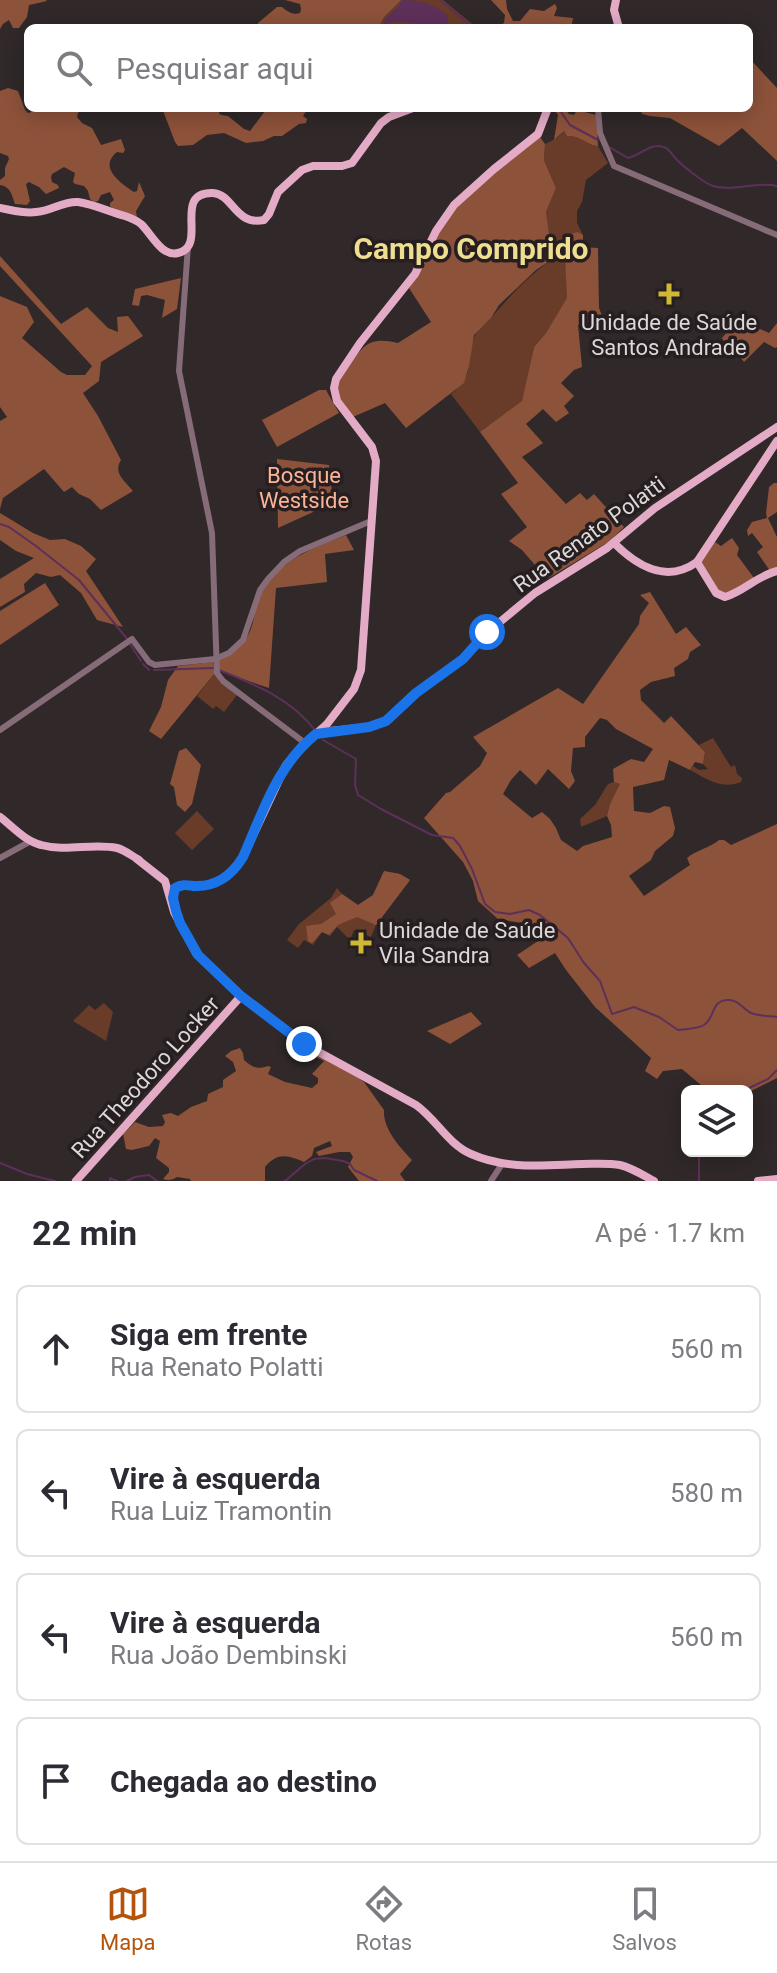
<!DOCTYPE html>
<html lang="pt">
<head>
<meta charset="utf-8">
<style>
	body { margin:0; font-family:Roboto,sans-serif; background:#f2f2f3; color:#2b2b33 }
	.controls { position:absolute; right:24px; bottom:24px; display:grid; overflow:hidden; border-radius:12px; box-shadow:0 4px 20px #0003 }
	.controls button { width:72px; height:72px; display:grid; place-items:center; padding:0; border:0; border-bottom:2px solid #e1e1e2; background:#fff; color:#2b2b33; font:40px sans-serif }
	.stop { position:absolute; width:24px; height:24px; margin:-18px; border:6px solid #1a73e8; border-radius:50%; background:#fff }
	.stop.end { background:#1a73e8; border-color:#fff; box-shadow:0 2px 8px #0008 }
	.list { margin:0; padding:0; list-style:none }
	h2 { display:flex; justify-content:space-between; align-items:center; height:104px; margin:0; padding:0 32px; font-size:34px }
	h2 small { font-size:26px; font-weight:400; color:#7c7c81 }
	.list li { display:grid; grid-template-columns:52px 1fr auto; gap:24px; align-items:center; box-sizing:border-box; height:128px; margin:0 16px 16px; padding:0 16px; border:2px solid #e1e1e2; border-radius:12px }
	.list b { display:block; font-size:30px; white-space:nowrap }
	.list p { margin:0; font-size:26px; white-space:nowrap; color:#7c7c81 }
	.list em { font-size:26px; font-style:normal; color:#7c7c81 }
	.icon { flex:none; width:44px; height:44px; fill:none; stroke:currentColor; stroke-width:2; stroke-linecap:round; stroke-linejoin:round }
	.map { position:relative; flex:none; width:777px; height:1181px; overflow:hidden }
	.search { position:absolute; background:#fff; box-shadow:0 4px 20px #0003; left:24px; right:24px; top:24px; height:88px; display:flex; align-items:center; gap:20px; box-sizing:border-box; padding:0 28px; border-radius:12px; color:#7c7c81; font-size:30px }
	.sheet { height:680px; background:#fff }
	nav { display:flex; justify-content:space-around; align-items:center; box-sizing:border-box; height:112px; border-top:2px solid #e1e1e2; background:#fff; font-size:22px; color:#7c7c81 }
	nav a { display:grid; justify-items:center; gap:4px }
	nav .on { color:#b45309 }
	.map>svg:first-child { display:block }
	.green { fill:#683c29 }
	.forest { fill:#8d523a; fill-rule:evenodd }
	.water { fill:#5d305a }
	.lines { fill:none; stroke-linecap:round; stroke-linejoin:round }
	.stream { stroke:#5d305a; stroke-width:2 }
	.minor { stroke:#866b78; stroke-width:6 }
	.major { stroke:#e3abc6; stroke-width:8 }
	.route { stroke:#1a73e8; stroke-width:10 }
	.poi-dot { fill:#d0b837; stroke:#261e20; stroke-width:3 }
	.labels { text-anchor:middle; stroke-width:7; stroke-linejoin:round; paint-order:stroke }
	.poi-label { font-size:22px; fill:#ddd8d8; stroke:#261e20 }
	.park-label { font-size:22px; fill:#fcb497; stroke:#261e20 }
	.street-label { font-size:22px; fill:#ddd8d8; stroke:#261e20 }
	.district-label { font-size:30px; font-weight:bold; fill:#eede8f; stroke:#261e20 }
</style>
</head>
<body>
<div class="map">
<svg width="777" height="1181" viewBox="0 0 777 1181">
	<rect width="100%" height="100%" fill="#302829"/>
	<!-- green -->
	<g class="green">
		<polygon points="390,0 443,0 477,28 404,28 391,25 372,28"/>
		<path d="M564,131l3,5c15,0 19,9 31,10l10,17 -22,17 -4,22 -5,9v12l6,12 -5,-3 -13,27 3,39 -22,35 -12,14 -12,55 -42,30 -29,-38c26,-21 13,-31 23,-56 2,-8 11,-13 16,-19 19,-22 39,-44 64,-61l-7,-29 -1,-17 10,-24 -12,-28 1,-16 12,-6z"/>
		<polygon points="215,673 219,681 237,695 224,712 216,706 213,709 197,696"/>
		<path d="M713,738l18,29 4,-2 2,9 5,4 -1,4c-19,8 -34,-3 -51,-12l3,-4 6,4 9,-1 -5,-5 2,-12 -6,-7z"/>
		<polygon points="614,782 621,784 610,804 607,816 581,827 580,819 595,805 608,784"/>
		<polygon points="197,811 214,829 192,850 175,833"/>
		<polygon points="384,871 400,874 410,880 376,925 371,937 354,930 350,940 337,927 330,936 322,932 313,945 304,940 298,948 287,940 299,924 331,898 337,888 342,894 358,905 373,895"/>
		<polygon points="104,1003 113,1012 106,1041 73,1021 89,1005 95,1010"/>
	</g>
	<!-- forest -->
	<g class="forest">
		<polygon points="0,0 46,0 47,1 29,5 27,17 19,28 13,28 9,20 3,24 0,29"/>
		<path d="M285,0h116l-17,17 -6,11h-120v-5l19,-16h5c6,5 10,8 18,6l1,-4 -1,-5z"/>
		<polygon points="491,0 506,0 507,9 513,21 520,21 530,9 544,11 555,4 557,8 554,16 573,18 571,28 501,28 499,26 504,23 505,15"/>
		<polygon points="749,58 777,88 777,161 742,128 719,146 670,118 650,116 642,114 640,108 749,108"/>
		<path d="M8,88l10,3 7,19 3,3 16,-5h40l-6,5 -1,4 5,6 10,5 9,17 20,-6 4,11 -2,3 -6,-1c-19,15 3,31 17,40l3,-1 2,-9 6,14 -9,15 1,7 -21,-7 -6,-5v-3l4,-3 -4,-8 -9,3 -3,6 -4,1 -4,-3 -2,-8 -4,-5 -9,-2 -2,-2 2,-9 -11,-6 -12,7 -1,3 1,5 6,3 1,3 -13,6 -7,-7 -10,-5 -3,2 4,17 -3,4 -12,-1c-3,-9 -5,-18 -15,-19v-5l5,-4v-8l4,-9 -1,-3 -8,-3v-62z"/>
		<polygon points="162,108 219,108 219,113 221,115 228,116 244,129 250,131 265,111 265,108 308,108 303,116 307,119 306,123 299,124 282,136 274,136 263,141 246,143 224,133 207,135 193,145 178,146 175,142"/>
		<path d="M553,108h11l5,6 5,1 3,-5 19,5 2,31c-12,-1 -16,-10 -31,-10l-3,-5 -10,9 4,-25z"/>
		<path d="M540,137l5,7 -1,16 12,28 -10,24 4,30 7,1v11l-3,4 -18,12 -37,35 -8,13 -17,17 -5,31 -5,17 -58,45 -21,-25 -32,14c-6,-8 -16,-17 -17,-27 0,-8 7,-16 12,-22 15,-22 20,-32 50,-25l33,-21 -22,-34 15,-22 7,-22 19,-30 26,-28z"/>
		<polygon points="578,232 583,235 583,247 598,248 599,308 603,318 601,326 590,323 578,325 582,367 574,370 561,383 574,396 564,406 569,413 556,422 543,409 526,424 543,443 522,457 566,504 580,493 587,500 594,494 624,527 610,541 547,579 522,550 509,541 527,527 501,494 518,483 480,432 522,401 534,347 546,333 567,298 565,259 571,234"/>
		<path d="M0,256l61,68 26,-17 21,21 10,4 -1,-15 11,-1 15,20 -42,26 -2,19 -16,12 15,23 23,44c-8,13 3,20 12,31l-32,19 -11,-11 -11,-5 -7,-7 -8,5 -20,-23 -41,29 -3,11v-88l7,-4 -7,-10v-111l27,11 7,15 -12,16 39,34 6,3h18l7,-9 -92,-100z"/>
		<polygon points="181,278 177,309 162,318 165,300 147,295 141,296 139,306 132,305 135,289"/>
		<polygon points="738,319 769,333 777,323 777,347 775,348 764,342 744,362 734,350 729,350 722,338"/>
		<polygon points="319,390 326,390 339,413 277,447 262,420"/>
		<polygon points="277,459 329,465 333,503 278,528"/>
		<polygon points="774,483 777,483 777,512 768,518 777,537 777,569 770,571 757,552 763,547 752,533 748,536 747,530 752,522 767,518 766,513 769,487"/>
		<polygon points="0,513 33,533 50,540 65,539 81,546 96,559 86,571 123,627 97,620 81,593 60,575 51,577 36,573 24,584 25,592 0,607 0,579 34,558 16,551 0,540"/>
		<path d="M346,535l8,15 -29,4 2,28 -51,6 -7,100 -50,-17 -1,-11c9,-7 23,-14 29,-23 8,-12 7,-30 13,-42 18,-35 53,-47 86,-60z"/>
		<polygon points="732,538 739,548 737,555 754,578 726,594 719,592 700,564 715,542 721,546"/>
		<polygon points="45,583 59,605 0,645 0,611"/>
		<path d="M650,592l26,42 10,-7 15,18 -11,7 -2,7 -14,9 1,8 -24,6 -11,8 1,10 23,23 7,-7 34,36 -2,12 -8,-2 -5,8 -21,-10 -5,20 -31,7 1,24 16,2 14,-7 6,1 5,21 -2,8 -18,15 -4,9 -22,16 15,20 46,-31 -3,-7c9,-8 23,-10 32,-18h5l7,5 46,-21v254l-30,15v-2h-39l-26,-22 -19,2 -6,8 -12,-8 6,-13 -56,-51 -29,-37 -11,-17 -26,15 -12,-13 27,-18 -22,-14 -24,-4 -20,-18 -5,-20 -10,-19 -39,-44 22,-25 4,-1 30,-26 7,-13 -14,-16 85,-49 25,16 56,-80 1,-8 9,-13 -9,-8zM600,718l7,2 9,9 37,20 -9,13 -13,-3 -18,10 1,13 6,2 -10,20 -3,12 4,9 1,12 -29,9 -6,5 -16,-11 -5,-12 -6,-9 -8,-7 -10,6 -29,-24 8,-14 9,-10 16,15 12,-16 21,20 6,-8 -4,-10 2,-23 12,-1v-10z"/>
		<polygon points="213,662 215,673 161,739 149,731 161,707 168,680 178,666"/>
		<polygon points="186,748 201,765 192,804 185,812 177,805 174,787 170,784 179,751"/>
		<polygon points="384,871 400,874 410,880 376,925 357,917 338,925 329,935 322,932 312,943 308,941 306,926 321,924 336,914 330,903 342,894 358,905 373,895"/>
		<polygon points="471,1012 482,1024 450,1044 427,1031"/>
		<path d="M240,1048l3,5 1,7c8,7 13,10 24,6l3,1 -3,7 17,8 27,6 6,-5v-5l-6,-4 12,-13 -18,-9 4,-3 37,21 17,12 20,28c-1,19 15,36 28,50l-12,14 5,7h-46l-11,-14 5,-10 -3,-5h-11l-20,4 -3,-4 16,-6 -2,-5 -16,7 -2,8 -8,6c-15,-7 -27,-10 -39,5v14h-74l-1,-2 -13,-2c-5,3 -8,4 -14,2l6,-7v-4l-13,-10 4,-17 -5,-3 -6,8 -17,4 -6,-1 -3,-15 12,-12 14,5 14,-1 2,-4 -3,-7 9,-2 7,3 13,-9 16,-6 1,-7 15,-7v-7l13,-9 -3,-9 -8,-6 6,-5z"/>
	</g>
	<!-- water -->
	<path class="water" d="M402,0c18,0 33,4 46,16v9l-2,3c-22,0 -41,-11 -62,-4 2,-11 15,-14 18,-24z"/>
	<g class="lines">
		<!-- stream -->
		<g class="stream">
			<polyline points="440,0 473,28"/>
			<polyline points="559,109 570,125 598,140"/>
			<path d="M609,147l19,11c10,-2 20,-12 29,-12 11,-1 14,8 20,14 7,7 27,23 36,26 21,6 43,-5 64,0"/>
			<polyline points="0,524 9,527 36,546 79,580 128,640"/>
			<polyline points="130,644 141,661"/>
			<polyline points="143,664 149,670"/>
			<polyline points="154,670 214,668"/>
			<path d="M219,670c37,15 71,28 96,60"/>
			<path d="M323,740l33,19 -1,26 3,10 23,14 51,26 21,3 7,8 12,23 13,35 10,8 15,2 19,-4 11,5 28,23 16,25 16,18 12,33 22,-7 25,10 19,13c8,-1 19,-1 26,-5 12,-8 6,-26 26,-25 10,1 13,9 21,13 8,3 18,3 26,4"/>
			<polyline points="743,1091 768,1079 777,1070"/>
			<polyline points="0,1163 27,1174 55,1181"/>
			<polyline points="110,1181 110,1178 117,1181"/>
			<polyline points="127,1181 135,1177 149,1175 157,1181"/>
			<polyline points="285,1181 305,1164 314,1159 325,1158 343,1161 350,1164 354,1170 377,1181"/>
			<polyline points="699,1181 699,1159 701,1151"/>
		</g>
		<!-- minor -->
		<g class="minor">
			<polyline points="598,109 600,133 614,166 777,235"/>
			<polyline points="188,246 179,371 212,533 217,673 223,681 305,743"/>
			<polyline points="0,730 132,639 149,662 155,665 215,659 229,653 243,640 260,590 268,579 284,562 300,551 371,521"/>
			<polyline points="0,858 31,841"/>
			<polyline points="491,1181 502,1164"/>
		</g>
		<!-- major -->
		<g class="major">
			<polyline points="616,0 614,10 619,28"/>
			<polyline points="580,108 604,108"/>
			<path d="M0,208c12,2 24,6 36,4 15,-1 27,-11 42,-10 15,2 32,10 47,14 6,2 11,4 16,8 10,9 20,33 37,29 31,-7 -7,-61 35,-60 20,1 22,33 51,27l5,-6 9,-22 24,-22 11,-4h29l10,-3 29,-40 8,-6 24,-9"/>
			<path d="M614,543c23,23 52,41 83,19l19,31 9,4c19,-6 32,-21 52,-26"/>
			<polyline points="697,562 777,441"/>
			<polyline points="327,724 354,689 361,670 376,461 372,447 337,401 334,388 336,379 360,343 415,274 436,231 454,205 494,169 538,134 548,108"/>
			<polyline points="330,731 369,727 386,721 412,696 463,659 489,631 535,593 607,548 655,508 777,427"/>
			<path d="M0,817c13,10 25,24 41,28 25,7 51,-2 76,3 8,2 15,8 22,12"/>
			<path d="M137,859l28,22 9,31 22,41 45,43 63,48 112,61c20,14 32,39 55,49 36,16 74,11 111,10 13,0 26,-1 38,1 12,3 23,10 34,16"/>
			<path d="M176,887c7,-3 11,-1 19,-1 22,1 38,-11 48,-29l43,-92 16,-19 24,-21"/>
			<polyline points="76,1181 241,996"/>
			<polyline points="758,1181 777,1179"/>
		</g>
	</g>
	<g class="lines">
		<!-- route -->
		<path class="route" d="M304,1044l-63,-48 -43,-41 -18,-32 -4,-12 -3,-13 2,-10c7,-4 11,-3 19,-2 22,1 38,-11 49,-29 20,-45 34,-92 73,-123l53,-7 17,-6 30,-28 47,-34 24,-27"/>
	</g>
	<!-- markers -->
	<g class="poi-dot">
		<path d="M665 282h8v8h8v8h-8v8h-8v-8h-8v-8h8z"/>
		<path d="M357 931h8v8h8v8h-8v8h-8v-8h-8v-8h8z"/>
	</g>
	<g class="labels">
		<!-- poi labels -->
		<g class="poi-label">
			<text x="669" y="330">Unidade de Saúde<tspan x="669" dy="25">Santos Andrade</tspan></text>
			<text x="379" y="938" text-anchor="start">Unidade de Saúde<tspan x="379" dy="25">Vila Sandra</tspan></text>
		</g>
		<!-- park labels -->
		<g class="park-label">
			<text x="304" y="483">Bosque<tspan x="304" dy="25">Westside</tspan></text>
		</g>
		<!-- street labels -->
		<g class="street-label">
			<text transform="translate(589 534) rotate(-36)" y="8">Rua Renato Polatti</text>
			<text transform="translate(145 1077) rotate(-48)" y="8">Rua Theodoro Locker</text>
		</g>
		<!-- district labels -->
		<g class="district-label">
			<text x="471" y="259">Campo Comprido</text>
		</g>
	</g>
</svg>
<div class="controls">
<button><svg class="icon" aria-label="layers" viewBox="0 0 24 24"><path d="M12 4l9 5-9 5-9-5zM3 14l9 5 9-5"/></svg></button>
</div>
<div class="stop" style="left:487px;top:632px"></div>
<div class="stop end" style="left:304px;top:1044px"></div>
<div class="search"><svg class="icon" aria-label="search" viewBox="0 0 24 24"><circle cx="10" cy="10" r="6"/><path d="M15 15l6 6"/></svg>Pesquisar aqui</div>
</div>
<section class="sheet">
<h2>22 min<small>A pé · 1.7 km</small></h2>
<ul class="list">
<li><svg class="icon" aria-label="ahead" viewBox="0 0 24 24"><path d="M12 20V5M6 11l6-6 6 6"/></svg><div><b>Siga em frente</b><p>Rua Renato Polatti</p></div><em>560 m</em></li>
<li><svg class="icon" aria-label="left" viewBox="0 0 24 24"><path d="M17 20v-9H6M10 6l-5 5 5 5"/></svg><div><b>Vire à esquerda</b><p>Rua Luiz Tramontin</p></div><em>580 m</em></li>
<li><svg class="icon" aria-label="left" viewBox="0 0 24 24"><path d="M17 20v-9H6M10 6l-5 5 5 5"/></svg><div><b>Vire à esquerda</b><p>Rua João Dembinski</p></div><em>560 m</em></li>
<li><svg class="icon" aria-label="arrive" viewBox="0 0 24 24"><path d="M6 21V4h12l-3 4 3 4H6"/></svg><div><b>Chegada ao destino</b></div></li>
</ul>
</section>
<nav>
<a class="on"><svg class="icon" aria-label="map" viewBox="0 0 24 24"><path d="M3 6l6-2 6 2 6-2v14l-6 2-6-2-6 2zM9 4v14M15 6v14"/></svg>Mapa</a>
<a><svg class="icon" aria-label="directions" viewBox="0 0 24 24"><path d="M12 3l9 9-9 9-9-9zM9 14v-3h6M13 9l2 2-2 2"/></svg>Rotas</a>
<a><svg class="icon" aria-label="saved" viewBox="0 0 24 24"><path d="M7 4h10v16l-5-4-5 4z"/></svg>Salvos</a>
</nav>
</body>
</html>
